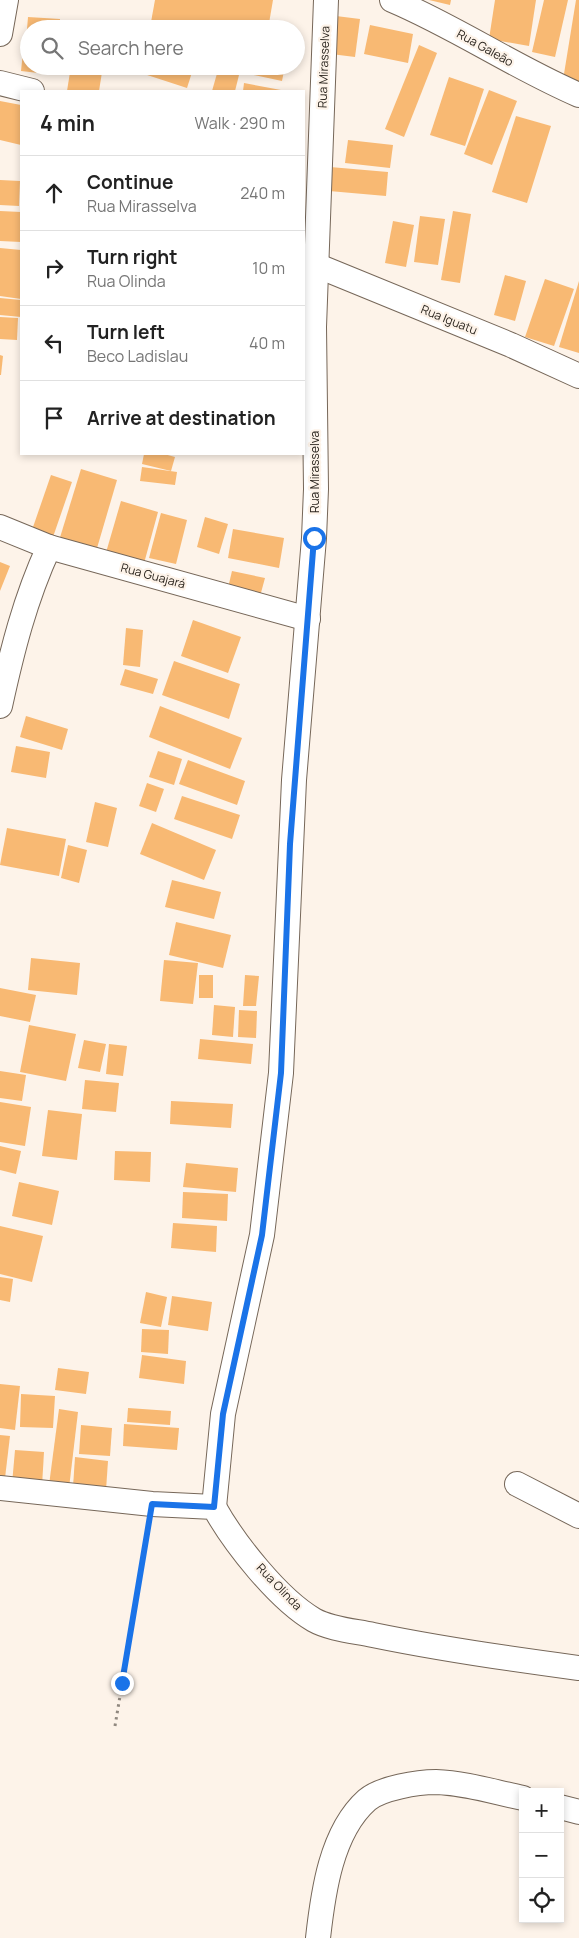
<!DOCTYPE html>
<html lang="en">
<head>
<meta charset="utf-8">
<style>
	body { margin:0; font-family:Manrope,sans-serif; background:#f2f2f2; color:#222 }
	.controls { position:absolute; right:15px; bottom:15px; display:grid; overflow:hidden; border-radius:0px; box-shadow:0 2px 8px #0003 }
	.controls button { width:45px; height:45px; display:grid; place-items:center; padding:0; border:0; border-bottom:1px solid #e0e0e0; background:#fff; color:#222; font:25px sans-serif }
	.stop { position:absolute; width:15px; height:15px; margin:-11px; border:4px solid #1a73e8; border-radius:50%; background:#fff }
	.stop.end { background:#1a73e8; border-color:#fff; box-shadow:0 1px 5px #0008 }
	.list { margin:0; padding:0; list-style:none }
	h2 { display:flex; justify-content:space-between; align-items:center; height:65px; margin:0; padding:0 20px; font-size:21px }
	h2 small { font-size:16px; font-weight:400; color:#767676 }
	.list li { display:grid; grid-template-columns:32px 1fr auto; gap:15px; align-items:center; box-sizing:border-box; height:75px; padding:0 20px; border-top:1px solid #e0e0e0 }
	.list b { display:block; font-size:19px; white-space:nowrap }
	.list p { margin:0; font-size:16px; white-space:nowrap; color:#767676 }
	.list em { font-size:16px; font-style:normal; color:#767676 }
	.icon { flex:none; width:28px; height:28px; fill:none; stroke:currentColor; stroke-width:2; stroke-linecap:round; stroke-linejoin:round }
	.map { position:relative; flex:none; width:579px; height:1938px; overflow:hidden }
	.search { position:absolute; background:#fff; box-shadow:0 2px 8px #0003; left:20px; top:20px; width:285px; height:55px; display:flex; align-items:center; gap:12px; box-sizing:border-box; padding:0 18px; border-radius:28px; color:#767676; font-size:19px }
	.panel { position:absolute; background:#fff; box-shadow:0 2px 8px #0003; left:20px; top:90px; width:285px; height:365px; border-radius:0px }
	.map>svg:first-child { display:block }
	.building { fill:#f8b973 }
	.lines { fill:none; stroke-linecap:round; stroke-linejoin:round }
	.minor-casing { stroke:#766759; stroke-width:26 }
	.path { stroke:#90887f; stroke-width:3; stroke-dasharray:2.5 4; stroke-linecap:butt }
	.minor { stroke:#fff; stroke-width:24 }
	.route { stroke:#1a73e8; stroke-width:6 }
	.labels { text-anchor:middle; stroke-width:4.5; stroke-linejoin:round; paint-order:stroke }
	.street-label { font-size:12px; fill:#2b251e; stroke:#fdf3e9 }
</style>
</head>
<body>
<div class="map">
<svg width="579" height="1938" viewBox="0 0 579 1938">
	<rect width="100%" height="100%" fill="#fdf3e9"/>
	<!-- building -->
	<g class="building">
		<polygon points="155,0 273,0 268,29 183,29 151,22"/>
		<polygon points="429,0 451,0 450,5"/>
		<polygon points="495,0 536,0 529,46 489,39"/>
		<polygon points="544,0 568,0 555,57 532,52"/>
		<polygon points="576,0 579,0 579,83 563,80"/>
		<polygon points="336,16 360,19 355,57 331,54"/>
		<polygon points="28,17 60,19 60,29 29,29 29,41 26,41"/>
		<polygon points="108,25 142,27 142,29 108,29"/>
		<polygon points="370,25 413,34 408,63 364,54"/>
		<polygon points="24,42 29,43 29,66 57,66 56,75 21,71"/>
		<polygon points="419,45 437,53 404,137 385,129"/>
		<polygon points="71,66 103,66 99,91 67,91"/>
		<polygon points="143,66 194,66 187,88 141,73"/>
		<polygon points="241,66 285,66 282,81 240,72"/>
		<polygon points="218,70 239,75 235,91 212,91"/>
		<polygon points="449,77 484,89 465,146 430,135"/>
		<polygon points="244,83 281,90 281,91 243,91"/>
		<polygon points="489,90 517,101 492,165 464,154"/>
		<polygon points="0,101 21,105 21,145 0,140"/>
		<polygon points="516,116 551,126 527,203 492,192"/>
		<polygon points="348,140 393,145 390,168 345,163"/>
		<polygon points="330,167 388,172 386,196 329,191"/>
		<polygon points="0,180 20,181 19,206 0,205"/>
		<polygon points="0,211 21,212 21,242 0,241"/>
		<polygon points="453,211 471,214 460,283 441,280"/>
		<polygon points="420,216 445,219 438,265 414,262"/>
		<polygon points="393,221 414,225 406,267 385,263"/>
		<polygon points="0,248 21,250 21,299 0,296"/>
		<polygon points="505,275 526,281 515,321 494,315"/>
		<polygon points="545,279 574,289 554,346 525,337"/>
		<polygon points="579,281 579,353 559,347"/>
		<polygon points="0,298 21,300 21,317 0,315"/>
		<polygon points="0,317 18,318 17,340 0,339"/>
		<polygon points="0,355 3,356 1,375 0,375"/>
		<polygon points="144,454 164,454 175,457 171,471 142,464"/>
		<polygon points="142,467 177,472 175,485 140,481"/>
		<polygon points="81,469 117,480 95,555 58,544"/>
		<polygon points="51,475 72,482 53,537 32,530"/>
		<polygon points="121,501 158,512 143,567 105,556"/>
		<polygon points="161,513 187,520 176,564 149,558"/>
		<polygon points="205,517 228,524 219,554 197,547"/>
		<polygon points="233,529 284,538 279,568 228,558"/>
		<polygon points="0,562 10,566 0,591"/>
		<polygon points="232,571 265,578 259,600 227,592"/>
		<polygon points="193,620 241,637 228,673 181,656"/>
		<polygon points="126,628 143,630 140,667 123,665"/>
		<polygon points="174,661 240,684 229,719 162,695"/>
		<polygon points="125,669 158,679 153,694 120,685"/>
		<polygon points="160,706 242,738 230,769 149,737"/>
		<polygon points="26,716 68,729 62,750 20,737"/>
		<polygon points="16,746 50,752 46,778 11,772"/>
		<polygon points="158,751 182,759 174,785 149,777"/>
		<polygon points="188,760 245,781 237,805 179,784"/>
		<polygon points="147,783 164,789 156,812 139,806"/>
		<polygon points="182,796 240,815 232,839 174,819"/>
		<polygon points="95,802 117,808 108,847 86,842"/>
		<polygon points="152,823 216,850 204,880 140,854"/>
		<polygon points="7,828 66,839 59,876 0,865"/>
		<polygon points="68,845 87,850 79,883 61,878"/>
		<polygon points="172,880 221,892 214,919 165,907"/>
		<polygon points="176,922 231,935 223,968 169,955"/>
		<polygon points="31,958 80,963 77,995 28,990"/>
		<polygon points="164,960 198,963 193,1004 160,1001"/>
		<rect x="199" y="975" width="14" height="23"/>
		<polygon points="245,975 259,976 256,1006 243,1006"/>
		<polygon points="0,988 36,995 30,1022 0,1016"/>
		<polygon points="214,1005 235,1007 233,1037 212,1035"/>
		<polygon points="239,1010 257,1011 256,1038 238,1037"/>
		<polygon points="29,1025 76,1034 66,1081 20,1072"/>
		<polygon points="200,1039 253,1044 251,1064 198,1059"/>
		<polygon points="84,1040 106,1044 100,1072 78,1068"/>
		<polygon points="109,1044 127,1046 123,1076 106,1074"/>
		<polygon points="0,1071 26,1075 22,1101 0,1098"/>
		<polygon points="85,1080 119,1083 116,1112 82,1109"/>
		<polygon points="171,1101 233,1104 231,1128 170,1124"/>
		<polygon points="0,1102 31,1107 25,1146 0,1142"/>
		<polygon points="48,1110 82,1114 77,1160 42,1156"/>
		<polygon points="0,1146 21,1151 16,1174 0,1170"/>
		<polygon points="115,1151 151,1152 150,1182 114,1180"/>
		<polygon points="186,1163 238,1168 236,1192 183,1187"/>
		<polygon points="19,1182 59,1191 52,1225 12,1216"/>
		<polygon points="183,1192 228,1194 227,1221 182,1218"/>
		<polygon points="173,1223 217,1226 216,1252 171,1248"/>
		<polygon points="0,1226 43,1236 32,1282 0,1274"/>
		<polygon points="0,1277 13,1279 10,1302 0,1300"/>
		<polygon points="146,1292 167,1297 161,1327 140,1323"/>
		<polygon points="172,1296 212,1302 208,1331 168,1325"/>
		<polygon points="142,1329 169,1330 168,1354 141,1352"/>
		<polygon points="142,1355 186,1361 184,1384 139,1378"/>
		<polygon points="58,1368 89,1372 86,1394 55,1390"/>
		<polygon points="0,1384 20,1386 15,1430 0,1428"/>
		<polygon points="21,1394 55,1396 53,1428 20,1427"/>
		<polygon points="128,1408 171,1411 170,1425 127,1422"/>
		<polygon points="59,1409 78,1412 69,1488 49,1485"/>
		<polygon points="124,1424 179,1428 177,1450 123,1446"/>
		<polygon points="81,1425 112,1428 110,1456 79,1454"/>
		<polygon points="0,1435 10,1436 5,1478 0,1477"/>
		<polygon points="15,1450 44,1452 42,1486 12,1484"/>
		<polygon points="75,1457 108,1461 106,1490 73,1487"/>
	</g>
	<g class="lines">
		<!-- minor casing -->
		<g class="minor-casing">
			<g id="minor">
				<path d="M392,0c64,27 122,67 187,95"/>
				<polyline points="0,34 6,0"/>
				<polyline points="0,83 32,91"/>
				<polyline points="318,266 511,345 579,376"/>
				<polyline points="0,527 49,547 308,619"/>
				<path d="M0,706c12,-55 25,-107 49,-159"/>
				<polyline points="517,1484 579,1516"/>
				<path d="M0,1488l152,16 62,3c20,36 64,92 100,113 16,9 40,11 59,15 68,14 137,24 206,33"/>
				<polyline points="214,1507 223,1414 262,1235 281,1073 294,780 314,538 316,489 314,327 326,0"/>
				<polyline points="560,1807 579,1812"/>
				<path d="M318,1938c5,-45 13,-106 49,-138 14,-12 51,-18 69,-18 30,1 58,10 87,16"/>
			</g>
		</g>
		<!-- path -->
		<polyline class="path" points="115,1726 148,1529"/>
		<!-- minor -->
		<use href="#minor" class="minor"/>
	</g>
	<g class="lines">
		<!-- route -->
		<polyline class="route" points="122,1683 152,1504 214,1507 223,1414 262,1235 281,1073 290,844 314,538"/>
	</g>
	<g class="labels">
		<!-- street labels -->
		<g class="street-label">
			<text transform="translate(485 48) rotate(29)" y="4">Rua Galeão</text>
			<text transform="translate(324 67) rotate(-88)" y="4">Rua Mirasselva</text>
			<text transform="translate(449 320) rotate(22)" y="4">Rua Iguatu</text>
			<text transform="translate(315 472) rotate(-90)" y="4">Rua Mirasselva</text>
			<text transform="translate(153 576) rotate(15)" y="4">Rua Guajará</text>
			<text transform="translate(279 1587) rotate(46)" y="4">Rua Olinda</text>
		</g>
	</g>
</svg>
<div class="controls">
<button>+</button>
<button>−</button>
<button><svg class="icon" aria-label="locate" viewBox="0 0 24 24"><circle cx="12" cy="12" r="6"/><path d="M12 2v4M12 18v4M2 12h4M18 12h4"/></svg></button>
</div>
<div class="stop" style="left:314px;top:538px"></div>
<div class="stop end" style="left:122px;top:1683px"></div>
<div class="search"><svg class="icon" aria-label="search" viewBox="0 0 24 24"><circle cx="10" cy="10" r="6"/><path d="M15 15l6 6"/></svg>Search here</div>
<section class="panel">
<h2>4 min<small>Walk · 290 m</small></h2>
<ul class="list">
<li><svg class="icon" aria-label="ahead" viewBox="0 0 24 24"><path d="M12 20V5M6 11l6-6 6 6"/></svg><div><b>Continue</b><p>Rua Mirasselva</p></div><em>240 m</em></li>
<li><svg class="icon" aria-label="right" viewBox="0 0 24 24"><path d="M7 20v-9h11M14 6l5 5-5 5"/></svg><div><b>Turn right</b><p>Rua Olinda</p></div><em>10 m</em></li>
<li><svg class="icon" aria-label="left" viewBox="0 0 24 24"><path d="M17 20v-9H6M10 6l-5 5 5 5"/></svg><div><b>Turn left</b><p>Beco Ladislau</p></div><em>40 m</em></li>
<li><svg class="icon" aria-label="arrive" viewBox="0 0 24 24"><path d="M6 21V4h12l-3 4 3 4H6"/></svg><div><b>Arrive at destination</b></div></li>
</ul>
</section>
</div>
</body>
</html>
